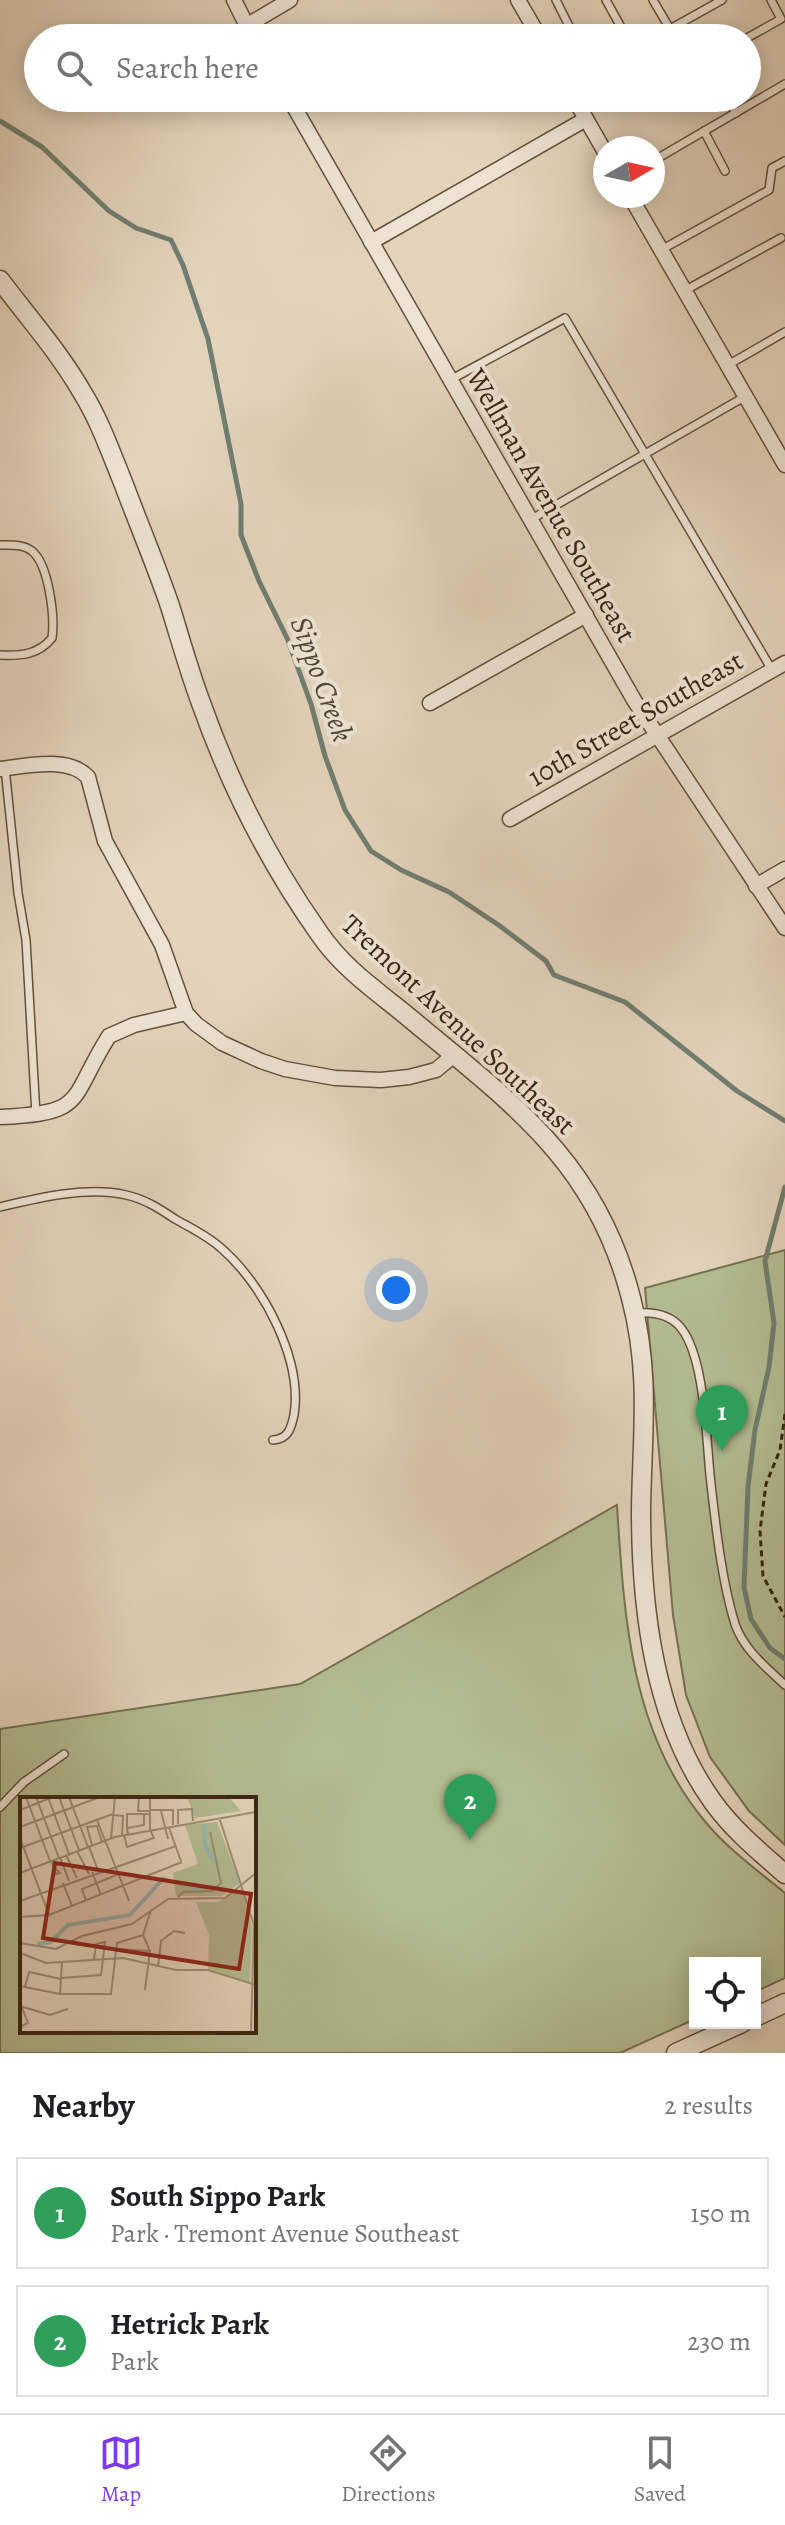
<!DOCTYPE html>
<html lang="en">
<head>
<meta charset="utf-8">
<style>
	body { margin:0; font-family:Alegreya,serif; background:#f6f6f6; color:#202124 }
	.controls { position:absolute; right:24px; bottom:24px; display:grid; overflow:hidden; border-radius:0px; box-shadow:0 4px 20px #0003 }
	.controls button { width:72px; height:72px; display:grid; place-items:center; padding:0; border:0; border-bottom:2px solid #e0e0e0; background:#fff; color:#202124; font:40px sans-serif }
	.compass { position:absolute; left:593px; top:136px; width:72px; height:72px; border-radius:50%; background:#fff; box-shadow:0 4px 20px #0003; rotate:81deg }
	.you { position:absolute; left:396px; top:1290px; width:28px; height:28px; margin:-20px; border:6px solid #fff; border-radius:50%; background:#1a73e8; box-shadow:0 0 0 12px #1a73e833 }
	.badge { display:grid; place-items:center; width:52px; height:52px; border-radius:50%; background:#7c3aed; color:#fff; font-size:26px; font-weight:700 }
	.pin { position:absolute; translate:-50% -66px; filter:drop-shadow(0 2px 4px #0008) }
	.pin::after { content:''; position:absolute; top:42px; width:28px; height:24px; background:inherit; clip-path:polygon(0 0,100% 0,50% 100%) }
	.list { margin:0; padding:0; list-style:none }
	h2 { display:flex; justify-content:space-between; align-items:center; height:104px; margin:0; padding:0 32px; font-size:34px }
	h2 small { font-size:26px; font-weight:400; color:#757577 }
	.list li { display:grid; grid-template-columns:52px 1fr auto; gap:24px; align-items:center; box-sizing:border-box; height:112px; margin:0 16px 16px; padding:0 16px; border:2px solid #e0e0e0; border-radius:0px }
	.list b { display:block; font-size:30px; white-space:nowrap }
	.list p { margin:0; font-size:26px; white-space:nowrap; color:#757577 }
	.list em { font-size:26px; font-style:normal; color:#757577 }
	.icon { flex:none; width:44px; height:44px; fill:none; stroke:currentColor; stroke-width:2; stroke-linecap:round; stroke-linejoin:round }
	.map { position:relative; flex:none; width:785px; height:2053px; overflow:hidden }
	.search { position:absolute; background:#fff; box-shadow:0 4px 20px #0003; left:24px; right:24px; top:24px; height:88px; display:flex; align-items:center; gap:20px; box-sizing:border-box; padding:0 28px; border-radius:44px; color:#757577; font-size:30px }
	.sheet { height:360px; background:#fff }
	nav { display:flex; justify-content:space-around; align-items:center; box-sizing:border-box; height:112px; border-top:2px solid #e0e0e0; background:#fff; font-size:22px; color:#757577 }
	nav a { display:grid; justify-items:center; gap:4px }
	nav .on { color:#7c3aed }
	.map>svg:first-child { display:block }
	.green { fill:#b3bc91; stroke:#767152; stroke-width:2; fill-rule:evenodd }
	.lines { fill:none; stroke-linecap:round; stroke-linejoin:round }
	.stream { stroke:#707e71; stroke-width:5 }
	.service-casing { stroke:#64513c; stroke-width:10 }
	.minor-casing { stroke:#64513c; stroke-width:17 }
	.tertiary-casing { stroke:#64513c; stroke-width:21 }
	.path { stroke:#392612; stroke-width:3; stroke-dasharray:6 4; stroke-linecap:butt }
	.service { stroke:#ede2d3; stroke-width:7 }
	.minor { stroke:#ede2d3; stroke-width:14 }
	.tertiary { stroke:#ede2d3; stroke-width:18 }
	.labels { text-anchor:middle; stroke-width:8; stroke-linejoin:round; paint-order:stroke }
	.street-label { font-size:28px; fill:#392612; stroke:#ede2d3 }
	.water-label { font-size:30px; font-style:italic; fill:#504a3a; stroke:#ede2d3 }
	.inset-river { fill:none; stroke:#95b8b1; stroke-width:4 }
	.inset-road { fill:none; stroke:#9f8e77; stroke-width:2 }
	.view { fill:#8f2418; fill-opacity:0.15; stroke:#8f2418; stroke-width:4 }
	.inset-edge { fill:none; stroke:#392612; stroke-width:4 }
</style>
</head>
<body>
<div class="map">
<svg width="785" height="2053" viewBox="0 0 785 2053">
	<rect width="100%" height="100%" fill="#e3d3bb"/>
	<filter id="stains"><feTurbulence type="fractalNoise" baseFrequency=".0025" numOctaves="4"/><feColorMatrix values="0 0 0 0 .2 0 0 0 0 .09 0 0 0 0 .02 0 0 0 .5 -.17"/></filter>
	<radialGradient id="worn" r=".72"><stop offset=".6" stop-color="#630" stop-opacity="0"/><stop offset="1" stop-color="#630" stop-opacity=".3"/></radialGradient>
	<!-- green -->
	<g class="green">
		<polygon points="785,1250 785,1845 749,1811 710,1757 686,1695 673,1615 645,1288"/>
		<path d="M617,1505c7,110 13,225 86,314 23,29 54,51 82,74v85l-30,14v-29h-60v56l-75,34h-620v-324l300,-45zM22,1799h232v232h-232z"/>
	</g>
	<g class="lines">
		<!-- stream -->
		<g class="stream">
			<polyline points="0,121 42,147 109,211 136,228 171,240 183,265 208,339 241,504 241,535 259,581 287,638 311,704 325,756 345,810 371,851 401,870 449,892 500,926 546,961 554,975 625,1002 737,1091 785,1121"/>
			<polyline points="785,1187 765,1261 774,1323 769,1367 755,1430 748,1487 744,1587 751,1619 770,1648 785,1659"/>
		</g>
		<!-- service casing -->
		<g class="service-casing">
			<g id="service">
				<polyline points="556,0 575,38"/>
				<polyline points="606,0 627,38"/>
				<polyline points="653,0 670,29 654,38"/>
				<polyline points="675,38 670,29 722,0"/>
				<polyline points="747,38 781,19 771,0"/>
				<polyline points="727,98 736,113"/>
				<polyline points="704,131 725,171"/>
				<polyline points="653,161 785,84"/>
				<polyline points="661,250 769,190 772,168 785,161"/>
				<polyline points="684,291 781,238"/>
				<polyline points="728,365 785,332"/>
				<polyline points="450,380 565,318 772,670"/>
				<polyline points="530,520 746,396"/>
				<path d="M0,545c11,0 23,-1 32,6 17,14 23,66 20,87 -14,17 -31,18 -52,17"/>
				<polyline points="5,768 18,893 26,940 36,1115"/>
				<path d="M0,1207c38,-9 87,-21 126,-12 19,4 34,14 49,24 16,9 33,17 46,29 42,36 82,112 73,167 -3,14 -6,24 -21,25"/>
				<path d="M637,1313c16,-1 33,1 44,15 25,31 25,116 30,156 5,44 11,98 24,140 9,26 30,42 50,61"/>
				<polyline points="0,1807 24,1782 64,1754"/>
			</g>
		</g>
		<!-- minor casing -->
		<g class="minor-casing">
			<g id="minor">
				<polyline points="234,0 253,38"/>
				<polyline points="518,0 540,38"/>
				<polyline points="246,26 290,0"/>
				<polyline points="289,98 634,700 785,928"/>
				<polyline points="574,98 605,152"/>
				<polyline points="630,196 785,465"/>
				<polyline points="371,242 586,119"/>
				<polyline points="430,703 586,615"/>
				<path d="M0,769c26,-3 68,-13 88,8l17,64 57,104 24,68 10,11 26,19 39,18 24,8 50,9 46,2 28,-3 27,-7 18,-15"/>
				<polyline points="510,819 785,663"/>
				<polyline points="756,886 785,869"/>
				<path d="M0,1117c88,-4 68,-16 109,-81l25,-11 52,-12"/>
			</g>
		</g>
		<!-- tertiary casing -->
		<g class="tertiary-casing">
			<g id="tertiary">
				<path d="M0,280c27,36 59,72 82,112 18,29 29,61 42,93 15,40 32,80 46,121 10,32 19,65 31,97 29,82 68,159 118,230 23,34 55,56 87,82 104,87 190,145 225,283 20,76 11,137 10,212 0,99 13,210 72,292 20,28 47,50 72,72"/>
				<polyline points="755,2017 785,2003"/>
				<polyline points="676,2053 742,2023"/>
			</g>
		</g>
		<!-- path -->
		<polyline class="path" points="785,1414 780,1450 766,1484 760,1531 763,1576 785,1617"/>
		<!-- service -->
		<use href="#service" class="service"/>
		<!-- minor -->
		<use href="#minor" class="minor"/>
		<!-- tertiary -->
		<use href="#tertiary" class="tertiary"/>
	</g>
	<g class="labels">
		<!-- street labels -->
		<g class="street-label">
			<text transform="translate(552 505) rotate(60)" y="10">Wellman Avenue Southeast</text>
			<text transform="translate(635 718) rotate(-30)" y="10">10th Street Southeast</text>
			<text transform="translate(459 1024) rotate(43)" y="10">Tremont Avenue Southeast</text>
		</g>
		<!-- water labels -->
		<g class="water-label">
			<text transform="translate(322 679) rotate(70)" y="10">Sippo Creek</text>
		</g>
	</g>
	<!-- overview -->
	<g transform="translate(20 1797)">
		<rect width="236" height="236" fill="#e3d3bb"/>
		<path d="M167,0h42l12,14 -46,7zM197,25l23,61 -18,13h-46l-3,-23 25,-9 -13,-39zM222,91l10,38 -2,57 -42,-14 1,-34 -13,-33h22z" fill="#b3bc91"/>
		<path class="inset-river" d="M184,27l1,21 10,18M17,147l14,-2 17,-17 62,-10 33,-36 36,10"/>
		<path class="inset-road" d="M6,0l24,64M16,0l23,61M28,0l21,57M39,0l20,53M49,0l19,50M119,0l-1,14h11M130,0v33M0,13l33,-13M130,13h23v15M141,14l7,28M93,18l10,1 -1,20M77,23l32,81M200,23l34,105 -3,108M158,27v-14l14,-1 1,12M0,30l80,-30M107,30v-13h17M149,31l12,33M104,38l3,12 27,-9 -4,-8M108,38l-1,-7 17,-3v-11h5M0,41l29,77M91,41l4,-41M72,48l-5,-18 10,-1 5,16M69,50l9,23M0,51l93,-34M57,54l12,23M46,58l11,23M40,60l9,24M31,64l1,2 4,11 4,-1 -8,-8M72,75l9,23M0,76l95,-36 141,-25M43,86l9,23M158,100l5,-5 29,-1 9,-8 -11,-51M0,104l156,-55M66,104l-4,-12 37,-15M0,120l29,-2 133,-53M123,138l7,16 -5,39M123,138l8,-25M0,146l36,6 26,-13 50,-12 36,-25 57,-1 31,-25M96,152l34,2M0,156l26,10 77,-5 53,12h32l48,15M138,170l3,-26 13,-10 11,2M41,181l40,-3 4,-33 -9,2 -2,15M0,189l40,8h51l6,-51 26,-8M5,190l4,-15 32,7M40,197l2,-32M0,209l30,9 18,-6M0,230l8,-4 -7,-18"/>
		<path class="view" d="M35,66l196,31 -12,75 -196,-31z"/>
		<rect width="236" height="236" class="inset-edge"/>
	</g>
	<rect width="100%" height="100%" filter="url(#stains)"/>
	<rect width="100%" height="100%" fill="url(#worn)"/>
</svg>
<div class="controls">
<button><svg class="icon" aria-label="locate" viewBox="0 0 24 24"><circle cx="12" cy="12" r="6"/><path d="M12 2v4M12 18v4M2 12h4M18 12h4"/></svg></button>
</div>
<svg class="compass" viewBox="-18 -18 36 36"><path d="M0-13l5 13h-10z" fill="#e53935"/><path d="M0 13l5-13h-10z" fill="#757577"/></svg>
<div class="you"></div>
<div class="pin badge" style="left:722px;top:1451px;background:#2e9e5b">1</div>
<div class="pin badge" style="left:470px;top:1840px;background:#2e9e5b">2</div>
<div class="search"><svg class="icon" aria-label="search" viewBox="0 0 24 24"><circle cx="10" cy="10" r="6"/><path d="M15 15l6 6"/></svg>Search here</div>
</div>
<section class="sheet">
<h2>Nearby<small>2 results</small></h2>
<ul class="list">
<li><span class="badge" style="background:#2e9e5b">1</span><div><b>South Sippo Park</b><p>Park · Tremont Avenue Southeast</p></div><em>150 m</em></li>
<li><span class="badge" style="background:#2e9e5b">2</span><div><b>Hetrick Park</b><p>Park</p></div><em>230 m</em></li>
</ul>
</section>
<nav>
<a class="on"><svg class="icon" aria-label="map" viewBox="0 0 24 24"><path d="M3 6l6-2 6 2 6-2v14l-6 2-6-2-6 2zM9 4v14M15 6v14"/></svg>Map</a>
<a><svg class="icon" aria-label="directions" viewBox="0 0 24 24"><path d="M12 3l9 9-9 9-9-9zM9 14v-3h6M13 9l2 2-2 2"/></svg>Directions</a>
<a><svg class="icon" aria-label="saved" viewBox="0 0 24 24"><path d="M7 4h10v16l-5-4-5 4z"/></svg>Saved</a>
</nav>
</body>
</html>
